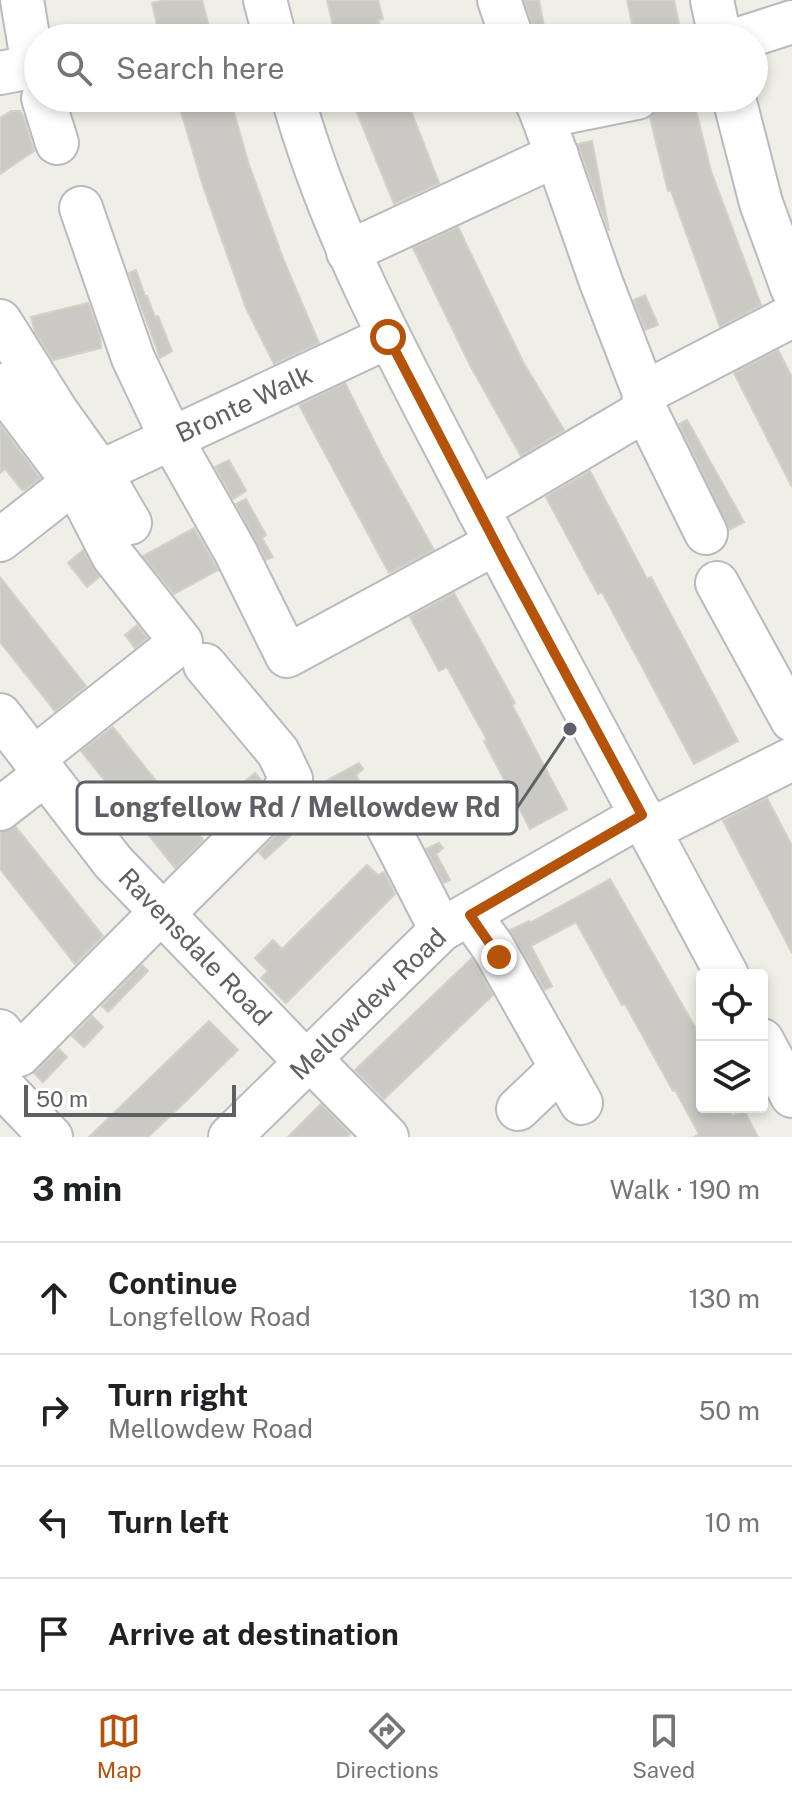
<!DOCTYPE html>
<html lang="en">
<head>
<meta charset="utf-8">
<style>
	body { margin:0; font-family:"Public Sans",sans-serif; background:#f6f6f6; color:#202124 }
	.controls { position:absolute; right:24px; bottom:24px; display:grid; overflow:hidden; border-radius:8px; box-shadow:0 4px 12px #0003 }
	.controls button { width:72px; height:72px; display:grid; place-items:center; padding:0; border:0; border-bottom:2px solid #e0e0e0; background:#fff; color:#202124; font:40px sans-serif }
	.scale { position:absolute; left:24px; bottom:20px; width:212px; box-sizing:border-box; padding-left:8px; border:4px solid #5f6065; border-top:0; font-size:22px; line-height:28px; white-space:nowrap; color:#5f6065; -webkit-text-stroke:6px #fff; paint-order:stroke }
	.stop { position:absolute; width:24px; height:24px; margin:-18px; border:6px solid #b45309; border-radius:50%; background:#fff }
	.stop.end { background:#b45309; border-color:#fff; box-shadow:0 2px 8px #0008 }
	.list { margin:0; padding:0; list-style:none }
	h2 { display:flex; justify-content:space-between; align-items:center; height:104px; margin:0; padding:0 32px; font-size:34px }
	h2 small { font-size:26px; font-weight:400; color:#757577 }
	.list li { display:grid; grid-template-columns:52px 1fr auto; gap:24px; align-items:center; box-sizing:border-box; height:112px; padding:0 32px; border-top:2px solid #e0e0e0 }
	.list b { display:block; font-size:30px; white-space:nowrap }
	.list p { margin:0; font-size:26px; white-space:nowrap; color:#757577 }
	.list em { font-size:26px; font-style:normal; color:#757577 }
	.icon { flex:none; width:44px; height:44px; fill:none; stroke:currentColor; stroke-width:2; stroke-linecap:round; stroke-linejoin:round }
	.map { position:relative; flex:none; width:792px; height:1137px; overflow:hidden }
	.search { position:absolute; background:#fff; box-shadow:0 4px 12px #0003; left:24px; right:24px; top:24px; height:88px; display:flex; align-items:center; gap:20px; box-sizing:border-box; padding:0 28px; border-radius:44px; color:#757577; font-size:30px }
	.sheet { height:552px; background:#fff }
	nav { display:flex; justify-content:space-around; align-items:center; box-sizing:border-box; height:112px; border-top:2px solid #e0e0e0; background:#fff; font-size:22px; color:#757577 }
	nav a { display:grid; justify-items:center; gap:4px }
	nav .on { color:#b45309 }
	.map>svg:first-child { display:block }
	.building { fill:#cac9c4; stroke:#d3d1c6; stroke-width:2 }
	.lines { fill:none; stroke-linecap:round; stroke-linejoin:round }
	.minor-casing { stroke:#b9babf; stroke-width:46 }
	.minor { stroke:#fff; stroke-width:42 }
	.route { stroke:#b45309; stroke-width:10 }
	.labels { text-anchor:middle; stroke-width:6; stroke-linejoin:round; paint-order:stroke }
	.street-label { font-size:26px; fill:#5f6065; stroke:#fff }
	.leader { fill:none; stroke:#5f6065; stroke-width:3 }
	.callout-dot { fill:#5f6065; stroke:#fff; stroke-width:3 }
	.callout { fill:#fff; stroke:#5f6065; stroke-width:3 }
	.callout-label { font-size:28px; text-anchor:middle; font-weight:bold; fill:#5f6065 }
</style>
</head>
<body>
<div class="map">
<svg width="792" height="1137" viewBox="0 0 792 1137">
	<rect width="100%" height="100%" fill="#efefe7"/>
	<!-- building -->
	<g class="building">
		<polygon points="165,0 202,0 212,38 160,38 152,3"/>
		<polygon points="327,0 378,0 383,19 378,20 385,38 336,38"/>
		<polygon points="524,0 539,0 545,32 535,34"/>
		<polygon points="627,0 674,0 682,38 635,38"/>
		<polygon points="177,98 230,98 249,165 284,261 319,343 274,364 246,308 203,186"/>
		<polygon points="351,98 406,98 439,183 394,204"/>
		<polygon points="660,98 693,98 711,171 761,305 720,327 671,191 668,191 650,118 659,106"/>
		<polygon points="11,111 20,111 24,118 34,151 0,174 0,118"/>
		<polygon points="592,141 609,231 578,144"/>
		<polygon points="458,227 523,362 564,430 521,456 471,367 413,248"/>
		<polygon points="136,270 145,296 147,296 155,317 158,316 172,351 160,358 129,273"/>
		<polygon points="645,295 658,325 645,330 634,300"/>
		<polygon points="88,303 100,335 101,348 53,360 35,332 31,317"/>
		<polygon points="778,350 792,377 792,487 734,373"/>
		<polygon points="345,383 382,457 434,550 389,573 299,405"/>
		<polygon points="687,420 744,522 729,530 679,424"/>
		<polygon points="0,425 40,478 26,489 22,490 5,469 0,473"/>
		<polygon points="229,460 246,491 233,499 215,467"/>
		<polygon points="590,471 647,579 651,577 738,741 694,764 602,592 598,594 546,497"/>
		<polygon points="246,499 266,535 262,538 273,557 266,560 236,504"/>
		<polygon points="194,528 218,570 174,594 143,556"/>
		<polygon points="83,550 99,577 87,587 68,563"/>
		<polygon points="0,577 86,686 55,711 0,642"/>
		<polygon points="454,593 515,703 512,705 567,809 530,829 484,741 487,740 447,667 439,671 410,617"/>
		<polygon points="137,625 147,638 135,648 125,635"/>
		<polygon points="113,727 203,840 175,868 81,751"/>
		<polygon points="359,763 363,769 356,775 366,793 337,809 331,799 265,859 259,852 297,814 313,788"/>
		<polygon points="255,773 262,781 245,798 237,788"/>
		<polygon points="767,798 792,846 792,953 723,821"/>
		<polygon points="16,827 103,936 75,964 0,869 0,832"/>
		<polygon points="439,843 443,848 436,854 450,880 444,883 426,849"/>
		<polygon points="367,865 378,875 384,872 395,894 286,1003 261,978 268,971 255,958 273,940 282,949"/>
		<polygon points="610,879 702,1039 702,1107 727,1107 732,1116 744,1110 758,1137 694,1137 699,1134 675,1090 673,1091 625,1004 622,1005 576,922 531,946 552,986 545,990 510,930 529,921 530,923"/>
		<polygon points="472,958 493,995 384,1099 355,1070"/>
		<polygon points="142,965 148,971 108,1012 102,1006"/>
		<polygon points="92,1016 103,1027 84,1047 72,1036"/>
		<polygon points="209,1021 238,1050 188,1099 148,1137 89,1137"/>
		<polygon points="59,1049 67,1057 43,1082 34,1073"/>
		<polygon points="321,1104 350,1134 347,1137 288,1137"/>
	</g>
	<g class="lines">
		<!-- minor casing -->
		<g class="minor-casing">
			<g id="minor">
				<polyline points="265,0 275,38"/>
				<polyline points="499,0 512,38"/>
				<polyline points="712,0 720,38"/>
				<polyline points="742,38 792,22"/>
				<polyline points="0,73 21,69 32,60 22,0"/>
				<polyline points="43,98 57,143"/>
				<path d="M293,98c42,148 116,277 186,413 81,155 165,309 248,464"/>
				<polyline points="535,98 543,117 637,98"/>
				<polyline points="734,98 761,203 792,288"/>
				<polyline points="81,208 133,358 171,438 235,551 287,656 496,543"/>
				<polyline points="348,252 557,155"/>
				<polyline points="0,321 57,412 100,472 130,523"/>
				<polyline points="0,385 78,488 113,556 181,642 34,758"/>
				<polyline points="644,393 792,316"/>
				<polyline points="643,405 706,533"/>
				<polyline points="100,472 388,337"/>
				<polyline points="478,509 639,414 643,405 644,393 601,282 543,117"/>
				<polyline points="0,540 74,482"/>
				<polyline points="717,583 792,720"/>
				<polyline points="0,715 113,862 306,1062"/>
				<polyline points="0,809 45,774"/>
				<polyline points="386,823 441,930"/>
				<polyline points="650,830 792,759"/>
				<polyline points="164,913 280,797 291,779 278,752 205,665"/>
				<polyline points="470,915 493,947 581,1103"/>
				<polyline points="0,1031 19,1055 162,911"/>
				<polyline points="762,1040 792,1096"/>
				<polyline points="310,1059 387,1137"/>
				<polyline points="1,1085 51,1137"/>
				<polyline points="518,1109 561,1068"/>
				<polyline points="230,1137 441,930 642,815"/>
			</g>
		</g>
		<!-- minor -->
		<use href="#minor" class="minor"/>
	</g>
	<g class="lines">
		<!-- route -->
		<polyline class="route" points="388,337 507,565 642,815 470,915 499,957"/>
	</g>
	<g class="labels">
		<!-- street labels -->
		<g class="street-label">
			<text transform="translate(244 404) rotate(-25)" y="9">Bronte Walk</text>
			<text transform="translate(195 947) rotate(46)" y="9">Ravensdale Road</text>
			<text transform="translate(368 1004) rotate(-44)" y="9">Mellowdew Road</text>
		</g>
	</g>
	<!-- callouts -->
	<path class="leader" d="M570 729L517 808"/>
	<circle class="callout-dot" cx="570" cy="729" r="8"/>
	<rect class="callout" x="77" y="782" width="440" height="52" rx="8"/>
	<g class="callout-label">
		<text x="297" y="817">Longfellow Rd / Mellowdew Rd</text>
	</g>
</svg>
<div class="controls">
<button><svg class="icon" aria-label="locate" viewBox="0 0 24 24"><circle cx="12" cy="12" r="6"/><path d="M12 2v4M12 18v4M2 12h4M18 12h4"/></svg></button>
<button><svg class="icon" aria-label="layers" viewBox="0 0 24 24"><path d="M12 4l9 5-9 5-9-5zM3 14l9 5 9-5"/></svg></button>
</div>
<div class="scale">50 m</div>
<div class="stop" style="left:388px;top:337px"></div>
<div class="stop end" style="left:499px;top:957px"></div>
<div class="search"><svg class="icon" aria-label="search" viewBox="0 0 24 24"><circle cx="10" cy="10" r="6"/><path d="M15 15l6 6"/></svg>Search here</div>
</div>
<section class="sheet">
<h2>3 min<small>Walk · 190 m</small></h2>
<ul class="list">
<li><svg class="icon" aria-label="ahead" viewBox="0 0 24 24"><path d="M12 20V5M6 11l6-6 6 6"/></svg><div><b>Continue</b><p>Longfellow Road</p></div><em>130 m</em></li>
<li><svg class="icon" aria-label="right" viewBox="0 0 24 24"><path d="M7 20v-9h11M14 6l5 5-5 5"/></svg><div><b>Turn right</b><p>Mellowdew Road</p></div><em>50 m</em></li>
<li><svg class="icon" aria-label="left" viewBox="0 0 24 24"><path d="M17 20v-9H6M10 6l-5 5 5 5"/></svg><div><b>Turn left</b></div><em>10 m</em></li>
<li><svg class="icon" aria-label="arrive" viewBox="0 0 24 24"><path d="M6 21V4h12l-3 4 3 4H6"/></svg><div><b>Arrive at destination</b></div></li>
</ul>
</section>
<nav>
<a class="on"><svg class="icon" aria-label="map" viewBox="0 0 24 24"><path d="M3 6l6-2 6 2 6-2v14l-6 2-6-2-6 2zM9 4v14M15 6v14"/></svg>Map</a>
<a><svg class="icon" aria-label="directions" viewBox="0 0 24 24"><path d="M12 3l9 9-9 9-9-9zM9 14v-3h6M13 9l2 2-2 2"/></svg>Directions</a>
<a><svg class="icon" aria-label="saved" viewBox="0 0 24 24"><path d="M7 4h10v16l-5-4-5 4z"/></svg>Saved</a>
</nav>
</body>
</html>
